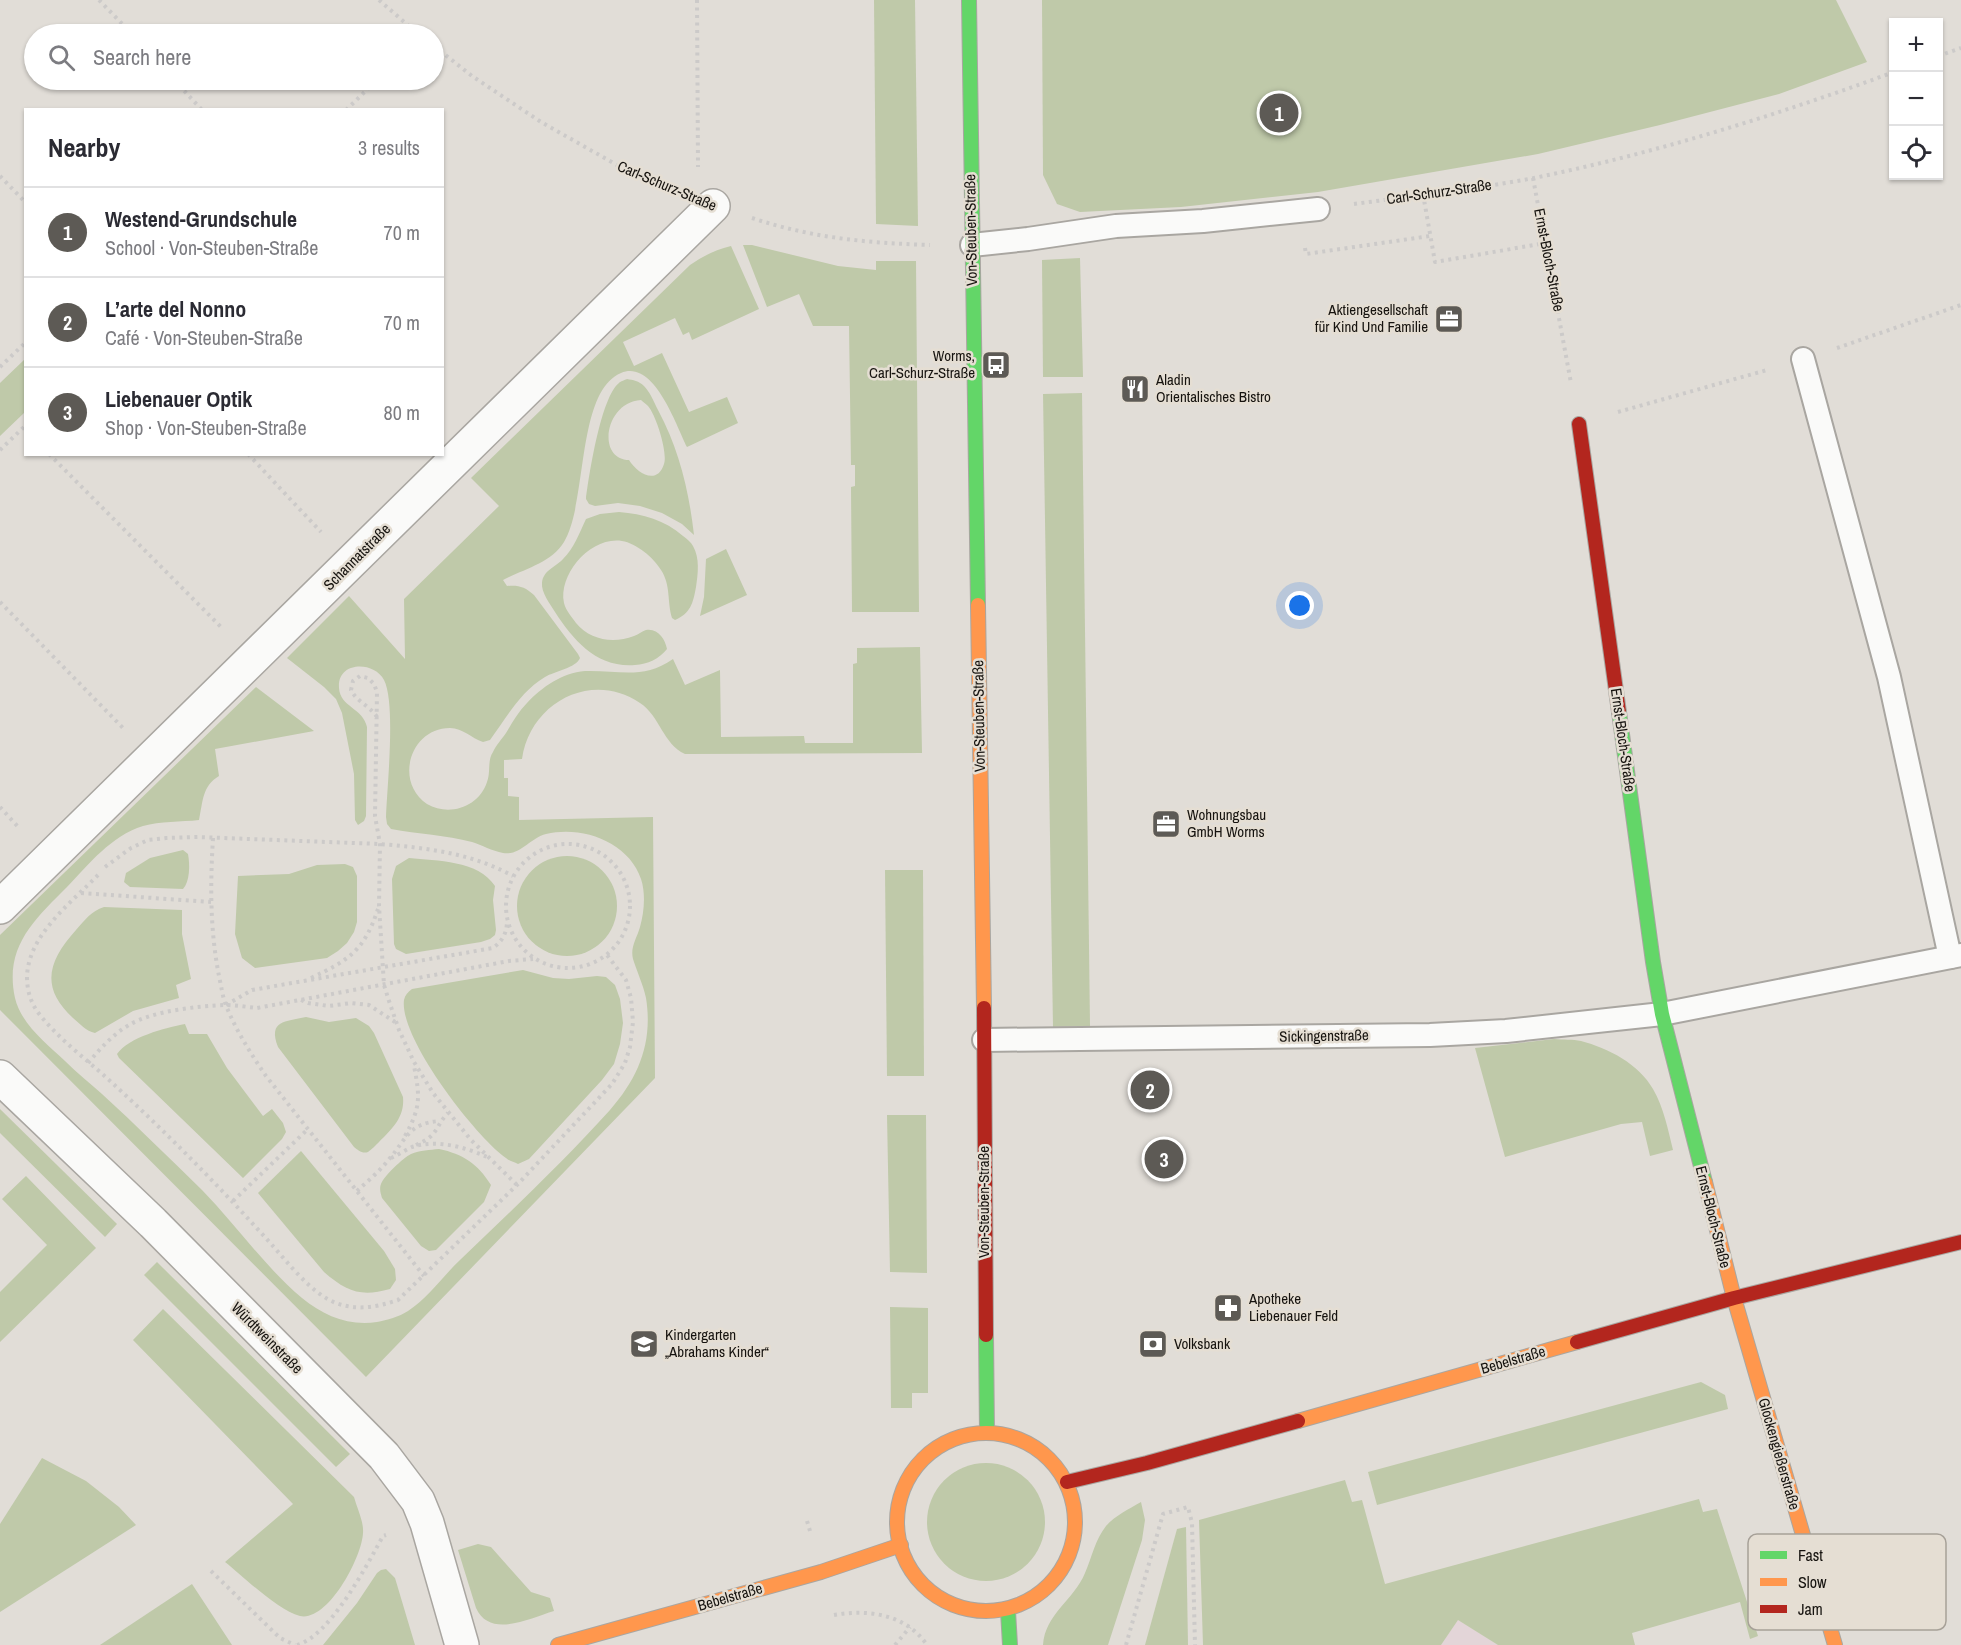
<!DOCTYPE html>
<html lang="en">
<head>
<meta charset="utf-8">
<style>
	body { margin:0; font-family:"Archivo Narrow",sans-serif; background:#f7f7f7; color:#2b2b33 }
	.controls { position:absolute; right:18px; top:18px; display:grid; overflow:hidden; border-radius:0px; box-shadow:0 2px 4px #0004 }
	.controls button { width:54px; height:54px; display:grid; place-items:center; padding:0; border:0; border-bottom:2px solid #e1e1e2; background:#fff; color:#2b2b33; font:30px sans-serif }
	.you { position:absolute; left:1300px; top:606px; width:21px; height:21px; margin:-15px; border:4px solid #fff; border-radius:50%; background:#1a73e8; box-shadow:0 0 0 9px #1a73e833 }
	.badge { display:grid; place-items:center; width:39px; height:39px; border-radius:50%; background:#5d5a55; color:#fff; font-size:20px; font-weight:700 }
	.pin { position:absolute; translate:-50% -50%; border:3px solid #fff; box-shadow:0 2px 6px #0006 }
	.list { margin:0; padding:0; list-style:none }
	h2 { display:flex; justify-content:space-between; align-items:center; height:78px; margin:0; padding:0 24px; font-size:26px }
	h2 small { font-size:20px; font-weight:400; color:#7c7c81 }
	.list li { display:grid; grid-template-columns:39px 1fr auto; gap:18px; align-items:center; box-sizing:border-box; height:90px; padding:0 24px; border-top:2px solid #e1e1e2 }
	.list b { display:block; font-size:22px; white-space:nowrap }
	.list p { margin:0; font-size:20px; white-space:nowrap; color:#7c7c81 }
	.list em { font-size:20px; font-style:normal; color:#7c7c81 }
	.icon { flex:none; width:33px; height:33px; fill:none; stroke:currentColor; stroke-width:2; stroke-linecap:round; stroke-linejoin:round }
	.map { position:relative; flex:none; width:1961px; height:1645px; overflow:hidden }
	.search { position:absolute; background:#fff; box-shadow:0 2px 4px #0004; left:24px; top:24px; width:420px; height:66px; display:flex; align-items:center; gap:15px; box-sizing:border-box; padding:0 21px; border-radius:33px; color:#7c7c81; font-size:22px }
	.panel { position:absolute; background:#fff; box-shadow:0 2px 4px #0004; left:24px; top:108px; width:420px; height:348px; border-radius:0px }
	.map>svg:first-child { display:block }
	.industrial { fill:#e3d5d8 }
	.green { fill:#bfc9a9; fill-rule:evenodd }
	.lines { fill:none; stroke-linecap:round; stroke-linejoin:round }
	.lane-casing { stroke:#a9a6a1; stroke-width:26 }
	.street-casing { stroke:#a9a6a1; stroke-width:36 }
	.fast-casing { stroke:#a9a6a1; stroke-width:16 }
	.slow-casing { stroke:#a9a6a1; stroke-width:16 }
	.jam-casing { stroke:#a9a6a1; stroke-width:16 }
	.path { stroke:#cccac9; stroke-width:4; stroke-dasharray:3 4.5; stroke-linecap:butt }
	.lane { stroke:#fafaf9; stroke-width:22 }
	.street { stroke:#fafaf9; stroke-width:33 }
	.fast { stroke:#63d668; stroke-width:14 }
	.slow { stroke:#ff974d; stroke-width:14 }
	.jam { stroke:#b3261e; stroke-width:14 }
	.labels { text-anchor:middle; stroke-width:5; stroke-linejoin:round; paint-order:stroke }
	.street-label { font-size:15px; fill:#16130f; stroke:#e5ded3 }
	.poi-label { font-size:15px; fill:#16130f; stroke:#e5ded3; text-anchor:start }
	.key { fill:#e5ded3; stroke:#a7a198; stroke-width:1.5 }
	.key-label { font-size:16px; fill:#16130f }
</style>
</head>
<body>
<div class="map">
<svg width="1961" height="1645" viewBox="0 0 1961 1645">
	<rect width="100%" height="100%" fill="#e1ddd7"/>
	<!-- industrial -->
	<polygon class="industrial" points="1458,1620 1498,1645 1441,1645"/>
	<!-- green -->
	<g class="green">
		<polygon points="874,0 915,0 918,226 876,224"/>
		<polygon points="1042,0 1836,0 1867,62 1779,94 1660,125 1538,154 1318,192 1181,207 1080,212 1057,204 1043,175"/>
		<polygon points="743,245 752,245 838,266 876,270 876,261 916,261 919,612 852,612 851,487 855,486 855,465 851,465 849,326 813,326 799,294 767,307"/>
		<path d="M731,246l28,63 -67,31 -3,-8 -6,3 -8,-17 -52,24 11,24 28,-13 27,59 38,-15 11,26 -51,24c-11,-22 -33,-88 -66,-74 -45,19 -33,129 -57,169 -13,21 -40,27 -61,38l4,6c12,-1 18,1 27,9l44,59 2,4c-4,10 -25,13 -35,19 -25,15 -38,40 -55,63l-7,2c-12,-4 -20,-14 -33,-14 -40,0 -56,54 -23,76 22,13 52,3 60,-22 4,-10 0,-21 6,-30 3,-7 9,-13 13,-19 6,-10 12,-21 21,-30 15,-16 35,-30 58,-32 34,-1 58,9 88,-12l12,26 35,-15 1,67 83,-1 1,7h48v-79l4,-1v-15l63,-1 2,106 -237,1c-22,-10 -25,-38 -45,-51 -49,-33 -110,0 -118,56l-18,1v18h4v18l11,1v23l134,-3 2,261 -289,299 -366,-367v-75l256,-248 58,44 -99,18 4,27c-17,10 -16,26 -20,44 -18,2 -39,1 -56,6 -32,10 -54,38 -76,61 -33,33 -63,60 -52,111 6,26 32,46 50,63 12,12 25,22 37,33 34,31 67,64 100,96 34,35 63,77 100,108 22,18 46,28 75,24 10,-2 22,-5 31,-11 20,-13 35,-35 52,-51 51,-49 103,-98 150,-150 29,-33 43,-68 36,-112 -3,-14 -9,-26 -13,-39 -3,-12 4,-21 7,-32 4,-14 6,-33 1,-48 -12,-37 -59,-54 -95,-45 -16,4 -26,22 -43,19 -11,-2 -21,-8 -31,-11 -26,-7 -54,-8 -81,-13l-4,-5 -1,-7c1,-29 10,-114 -2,-137 -10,-19 -47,-19 -45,8 1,19 24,20 28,39l-1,89 -2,5 -6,4 -3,-5 -1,-46 -12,-61 -6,-14 -12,-12 -37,-29 62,-62 56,63 -1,-60 95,-93 -28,-28 219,-213c13,-9 25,-15 41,-19z"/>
		<polygon points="1080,258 1083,377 1043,377 1042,260"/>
		<polygon points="25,359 25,412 0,436 0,383"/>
		<path d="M627,379c6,1 12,2 17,7 6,6 10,16 14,24 21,39 31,81 36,125l-12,-11 -20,-11 -22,-7 -22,-3 -23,3 -6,-2 -3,-5c3,-24 15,-102 33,-116 0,-1 8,-4 8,-4zM641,400c2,2 5,4 7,6 8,9 20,47 16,58 -7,22 -27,9 -35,-4 -33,-1 -24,-58 12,-60z"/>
		<polygon points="1082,393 1090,1026 1053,1027 1043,394"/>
		<path d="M619,512c24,2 46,8 64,24 4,3 8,6 10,10 7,12 5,28 3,41 -3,16 -5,26 -21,33l-3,-2c-5,-16 -1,-33 -11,-48 -7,-12 -25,-27 -39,-29 -31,-5 -64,33 -58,62 2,8 8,14 12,20 14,17 37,21 58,13 4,-1 8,-5 12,-6 12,-2 19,9 21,19 -8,10 -19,15 -32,16 -38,3 -61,-24 -80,-53 -5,-8 -14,-20 -13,-29 1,-13 14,-16 21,-24 11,-11 16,-25 23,-40l14,-5z"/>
		<polygon points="726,549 747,595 700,616 704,597 706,559"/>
		<path d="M183,850l5,4c2,11 2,27 -5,35l-53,-2 -6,-5 2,-9 24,-15z"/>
		<circle cx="567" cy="906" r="50"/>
		<path d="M409,858c28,3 69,2 86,28l-2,14 3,30 -1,5 -5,4 -9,3 -75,12 -10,-5 -2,-5 -2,-65 4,-13z"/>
		<polygon points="345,864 353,867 357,876 357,922 354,932 347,943 338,951 327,958 255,968 242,958 235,934 238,876 289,874 317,865"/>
		<polygon points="885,870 923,870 924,1076 887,1076"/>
		<path d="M104,907l78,3v24l9,45 -15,6 3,13 -46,13 -38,22c-9,-2 -15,-9 -22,-15 -34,-31 -24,-58 3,-88 9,-10 15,-19 28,-23z"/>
		<path d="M523,970l30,8 16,1 28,-3 9,1 9,8 5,14 3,24 -3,21 -6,20 -12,16 -73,79 -11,5c-4,-2 -9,-3 -12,-6 -30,-21 -107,-120 -102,-158 1,-5 4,-8 8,-11z"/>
		<path d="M306,1017l23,5 27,-4 13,8 5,7 29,64c2,20 -11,32 -24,45 -3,3 -8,8 -11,10 -6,2 -10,-2 -14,-5l-76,-100c-10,-27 7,-25 28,-30z"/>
		<path d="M185,1024l4,10h18l20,34 36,48 9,-7 11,14 3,9 -4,7 -39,39 -124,-120 -2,-4c12,-17 48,-26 68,-30z"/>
		<path d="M1554,1039c9,1 19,0 27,2 27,7 58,23 72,48 11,19 15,41 20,61l-23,6 -8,-34 -21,2 -116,33 -30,-109z"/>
		<polygon points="0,1109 117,1224 105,1237 0,1133"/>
		<polygon points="887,1115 926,1115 927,1273 890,1272"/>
		<path d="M439,1149c24,5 39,15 52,36l-7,17 -48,48 -7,1 -8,-5 -39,-48c-1,-4 -3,-9 -1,-14 3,-8 22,-26 30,-30 9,-4 19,-4 28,-5z"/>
		<path d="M301,1151l83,100 11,18 1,11 -6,9c-29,8 -43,3 -66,-17l-66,-79z"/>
		<polygon points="26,1176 96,1248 0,1342 0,1292 47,1245 2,1199"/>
		<polygon points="157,1262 350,1454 336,1467 144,1275"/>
		<polygon points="890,1307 928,1308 928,1393 912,1393 912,1408 891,1408"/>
		<path d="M163,1309l191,188c3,11 10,25 9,36 -1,24 -35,89 -63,83 -23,-6 -56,-39 -75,-54l68,-58 -160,-164z"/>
		<polygon points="1701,1382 1725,1395 1728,1409 1377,1505 1368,1472"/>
		<polygon points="42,1458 86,1481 119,1507 136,1525 0,1612 0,1524"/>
		<circle cx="986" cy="1522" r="59"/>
		<polygon points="1345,1480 1352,1502 1362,1500 1385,1584 1699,1499 1703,1512 1717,1509 1758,1636 1750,1639 1740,1602 1632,1633 1635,1645 1498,1645 1458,1620 1441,1645 1203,1645 1199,1520"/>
		<path d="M1141,1502l4,18 -3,20 -34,105h-65c2,-31 31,-45 42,-72 7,-16 10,-33 21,-47 10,-11 23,-17 35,-24z"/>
		<polygon points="1186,1527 1188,1645 1145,1645 1177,1529"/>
		<path d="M478,1544l13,3 40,45 19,6 4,13c-24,7 -64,28 -78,-3l-18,-58z"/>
		<polygon points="386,1569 395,1578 415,1645 323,1645 357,1603 377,1573 381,1570"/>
		<polygon points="192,1584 232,1645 100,1645"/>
	</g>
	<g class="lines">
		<!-- lane casing -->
		<g class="lane-casing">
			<g id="lane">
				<polyline points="972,245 1028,239 1116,226 1203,221 1318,209"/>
				<polyline points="1803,359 1889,677 1950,957"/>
				<polyline points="984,1040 1430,1035 1506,1031 1662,1014 1961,955"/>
			</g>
		</g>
		<!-- street casing -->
		<g class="street-casing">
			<g id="street">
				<polyline points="0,907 713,206"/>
				<polyline points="0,1077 153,1223 384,1456 418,1501 427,1523 462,1645"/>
			</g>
		</g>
		<!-- fast casing -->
		<g class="fast-casing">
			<g id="fast">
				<polyline points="969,0 978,605"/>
				<polyline points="1619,712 1653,962 1662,1014 1705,1182"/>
				<polyline points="986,1335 987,1433"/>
				<polyline points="1008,1611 1010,1645"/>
			</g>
		</g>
		<!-- slow casing -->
		<g class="slow-casing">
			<g id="slow">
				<polyline points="978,605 984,1008"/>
				<polyline points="1705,1182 1734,1298 1835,1645"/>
				<polyline points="1298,1421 1577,1342"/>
				<circle cx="986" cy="1522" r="89"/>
				<polyline points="558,1645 821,1572 901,1545"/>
			</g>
		</g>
		<!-- jam casing -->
		<g class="jam-casing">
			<g id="jam">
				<polyline points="1579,424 1619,712"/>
				<polyline points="984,1008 986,1335"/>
				<polyline points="1577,1342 1734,1298 1961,1242"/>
				<polyline points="1067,1482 1147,1463 1298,1421"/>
			</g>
		</g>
		<!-- path -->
		<g class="path">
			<polyline points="99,0 132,34"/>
			<polyline points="379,0 418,34"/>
			<polyline points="697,0 698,167"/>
			<polyline points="434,46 472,76 541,122 624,169 671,189"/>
			<polyline points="1938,56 1961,48"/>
			<polyline points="174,80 202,110"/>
			<polyline points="346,110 377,80"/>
			<polyline points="0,176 26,203"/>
			<polyline points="1533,178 1571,383"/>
			<polyline points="1423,194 1435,262 1546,243"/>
			<path d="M1354,204c60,-8 121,-15 180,-26 122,-25 243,-63 360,-106"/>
			<path d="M752,218c60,20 115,25 178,27"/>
			<polyline points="1305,248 1306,254 1430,236"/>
			<polyline points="1837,348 1961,305"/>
			<polyline points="0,367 26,342"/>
			<polyline points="1618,412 1767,370"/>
			<polyline points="0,450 26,425"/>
			<polyline points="49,454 223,629"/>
			<polyline points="248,454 321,532"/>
			<polyline points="0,602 123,728"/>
			<path d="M377,717c-7,-11 -20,-15 -26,-27l2,-9 7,-5 8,2 6,6 3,8 -2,124 5,28 -1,62 5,79 5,16 10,29 15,32 19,31 38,47 46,45"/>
			<polyline points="0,807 20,829"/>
			<path d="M213,838c-3,49 -3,95 7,143 2,9 3,18 7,27 10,24 24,46 39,68l158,200"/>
			<circle cx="568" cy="906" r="62"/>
			<path d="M105,867l26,-19 17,-8 18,-2 32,-1 182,7c47,4 91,9 133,32"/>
			<path d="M98,875c-27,28 -70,60 -71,102 0,14 4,27 13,38 20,25 46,44 69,65 57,52 112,108 163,165 17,19 40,49 64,58 22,8 41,4 62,-3l119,-115 95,-101 13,-21 5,-16 3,-25 -2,-24 -5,-18 -19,-25"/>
			<polyline points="81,893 211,902"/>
			<path d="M311,978c38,-18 53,-27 67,-69"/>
			<polyline points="301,1000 308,1003 329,1006 351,1003 369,1005 395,1022"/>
			<path d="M226,1005l26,-15 241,-42c9,-7 13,-13 14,-25"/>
			<path d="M88,1063c13,-15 24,-28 41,-38 23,-14 69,-19 96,-20 11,0 22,2 32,3l252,-47 24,-2"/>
			<path d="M405,1136c16,-29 15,-39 9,-70"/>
			<path d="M416,1145c6,-3 13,-6 17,-11 6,-7 7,-13 15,-21"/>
			<path d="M391,1158c7,-3 14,-8 21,-11 24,-8 53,0 75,10"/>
			<path d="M357,1191c11,-10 24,-21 33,-33 17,-20 19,-35 50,-37"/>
			<polyline points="233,1201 308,1129"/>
			<polyline points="807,1521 810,1531"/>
			<polyline points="211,1571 280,1638 295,1645"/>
			<path d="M834,1615c34,-6 72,-1 93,30"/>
			<path d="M297,1645c33,-9 70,-80 86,-109l3,-1"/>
			<polyline points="895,1645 910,1627"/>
			<polyline points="1126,1645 1163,1514 1188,1507 1192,1523 1195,1645"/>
		</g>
		<!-- lane -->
		<use href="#lane" class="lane"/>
		<!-- street -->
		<use href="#street" class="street"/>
		<!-- fast -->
		<use href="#fast" class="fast"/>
		<!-- slow -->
		<use href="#slow" class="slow"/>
		<!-- jam -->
		<use href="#jam" class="jam"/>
	</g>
	<!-- icons -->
	<defs>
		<g id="office-square" transform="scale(1.5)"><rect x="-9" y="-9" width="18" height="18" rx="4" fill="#5d5a55" stroke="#e5ded3"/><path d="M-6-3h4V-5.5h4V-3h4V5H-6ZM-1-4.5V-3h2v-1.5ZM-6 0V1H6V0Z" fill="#fff"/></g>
		<g id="bus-square" transform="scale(1.5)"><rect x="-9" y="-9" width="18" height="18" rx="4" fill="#5d5a55" stroke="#e5ded3"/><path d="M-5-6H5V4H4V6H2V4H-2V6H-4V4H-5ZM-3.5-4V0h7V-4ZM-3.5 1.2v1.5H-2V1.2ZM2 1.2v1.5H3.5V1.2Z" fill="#fff"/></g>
		<g id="restaurant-square" transform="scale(1.5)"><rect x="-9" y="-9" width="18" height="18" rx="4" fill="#5d5a55" stroke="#e5ded3"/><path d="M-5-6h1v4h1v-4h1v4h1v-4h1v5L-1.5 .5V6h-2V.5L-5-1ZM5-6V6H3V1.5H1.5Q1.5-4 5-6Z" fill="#fff"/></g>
		<g id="pharmacy-square" transform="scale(1.5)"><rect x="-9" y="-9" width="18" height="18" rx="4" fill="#5d5a55" stroke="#e5ded3"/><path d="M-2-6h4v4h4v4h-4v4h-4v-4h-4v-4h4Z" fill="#fff"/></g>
		<g id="school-square" transform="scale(1.5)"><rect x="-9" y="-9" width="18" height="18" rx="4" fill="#5d5a55" stroke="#e5ded3"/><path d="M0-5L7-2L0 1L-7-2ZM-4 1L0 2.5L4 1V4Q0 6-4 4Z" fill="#fff"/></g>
		<g id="bank-square" transform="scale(1.5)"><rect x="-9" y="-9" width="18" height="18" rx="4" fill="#5d5a55" stroke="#e5ded3"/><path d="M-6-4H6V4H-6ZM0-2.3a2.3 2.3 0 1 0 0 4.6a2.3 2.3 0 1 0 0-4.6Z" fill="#fff"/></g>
	</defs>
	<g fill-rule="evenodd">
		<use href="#office-square" x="1449" y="319"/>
		<use href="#bus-square" x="996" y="365"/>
		<use href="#restaurant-square" x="1135" y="389"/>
		<use href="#office-square" x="1166" y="824"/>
		<use href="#pharmacy-square" x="1228" y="1308"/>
		<use href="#school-square" x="644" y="1344"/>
		<use href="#bank-square" x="1153" y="1344"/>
	</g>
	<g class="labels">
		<!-- street labels -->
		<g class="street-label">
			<text transform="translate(667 186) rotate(23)" y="5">Carl-Schurz-Straße</text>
			<text transform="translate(1439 192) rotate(-8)" y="5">Carl-Schurz-Straße</text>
			<text transform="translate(971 230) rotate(-91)" y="5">Von-Steuben-Straße</text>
			<text transform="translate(1549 260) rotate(79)" y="5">Ernst-Bloch-Straße</text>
			<text transform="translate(357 557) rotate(-45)" y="5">Schannatstraße</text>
			<text transform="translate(979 716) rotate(-91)" y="5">Von-Steuben-Straße</text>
			<text transform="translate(1623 740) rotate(82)" y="5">Ernst-Bloch-Straße</text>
			<text transform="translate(1324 1036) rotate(-1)" y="5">Sickingenstraße</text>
			<text transform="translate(984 1202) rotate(-90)" y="5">Von-Steuben-Straße</text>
			<text transform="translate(1713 1217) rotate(76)" y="5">Ernst-Bloch-Straße</text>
			<text transform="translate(267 1338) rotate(45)" y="5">Würdtweinstraße</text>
			<text transform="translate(1513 1360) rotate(-16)" y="5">Bebelstraße</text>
			<text transform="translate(1779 1454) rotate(74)" y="5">Glockengießerstraße</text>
			<text transform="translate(730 1597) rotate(-16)" y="5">Bebelstraße</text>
		</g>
		<!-- poi labels -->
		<g class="poi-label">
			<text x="1428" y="315" text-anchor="end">Aktiengesellschaft<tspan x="1428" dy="17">für Kind Und Familie</tspan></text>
			<text x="975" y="361" text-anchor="end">Worms,<tspan x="975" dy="17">Carl-Schurz-Straße</tspan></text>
			<text x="1156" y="385">Aladin<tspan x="1156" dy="17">Orientalisches Bistro</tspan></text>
			<text x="1187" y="820">Wohnungsbau<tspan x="1187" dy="17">GmbH Worms</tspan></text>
			<text x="1249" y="1304">Apotheke<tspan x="1249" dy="17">Liebenauer Feld</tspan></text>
			<text x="665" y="1340">Kindergarten<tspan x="665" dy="17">„Abrahams Kinder“</tspan></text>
			<text x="1174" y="1349">Volksbank</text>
		</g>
	</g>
	<!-- legend -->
	<rect x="1748" y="1534" width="198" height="96" rx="9" class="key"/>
	<rect x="1760" y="1551" width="27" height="8" fill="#63d668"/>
	<rect x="1760" y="1578" width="27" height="8" fill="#ff974d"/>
	<rect x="1760" y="1605" width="27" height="8" fill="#b3261e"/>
	<g class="key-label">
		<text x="1798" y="1561">Fast</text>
		<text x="1798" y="1588">Slow</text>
		<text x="1798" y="1615">Jam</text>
	</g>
</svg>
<div class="controls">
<button>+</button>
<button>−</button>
<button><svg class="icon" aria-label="locate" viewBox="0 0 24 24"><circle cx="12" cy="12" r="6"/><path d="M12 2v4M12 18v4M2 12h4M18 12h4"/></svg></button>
</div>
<div class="you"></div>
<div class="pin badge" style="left:1279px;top:113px">1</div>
<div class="pin badge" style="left:1150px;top:1090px">2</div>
<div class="pin badge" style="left:1164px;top:1159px">3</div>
<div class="search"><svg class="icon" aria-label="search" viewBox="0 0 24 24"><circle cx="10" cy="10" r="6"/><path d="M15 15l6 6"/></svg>Search here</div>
<section class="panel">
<h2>Nearby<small>3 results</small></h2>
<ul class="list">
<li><span class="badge">1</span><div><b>Westend-Grundschule</b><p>School · Von-Steuben-Straße</p></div><em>70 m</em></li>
<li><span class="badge">2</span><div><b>L’arte del Nonno</b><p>Café · Von-Steuben-Straße</p></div><em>70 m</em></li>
<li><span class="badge">3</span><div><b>Liebenauer Optik</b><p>Shop · Von-Steuben-Straße</p></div><em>80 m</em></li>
</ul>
</section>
</div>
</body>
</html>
